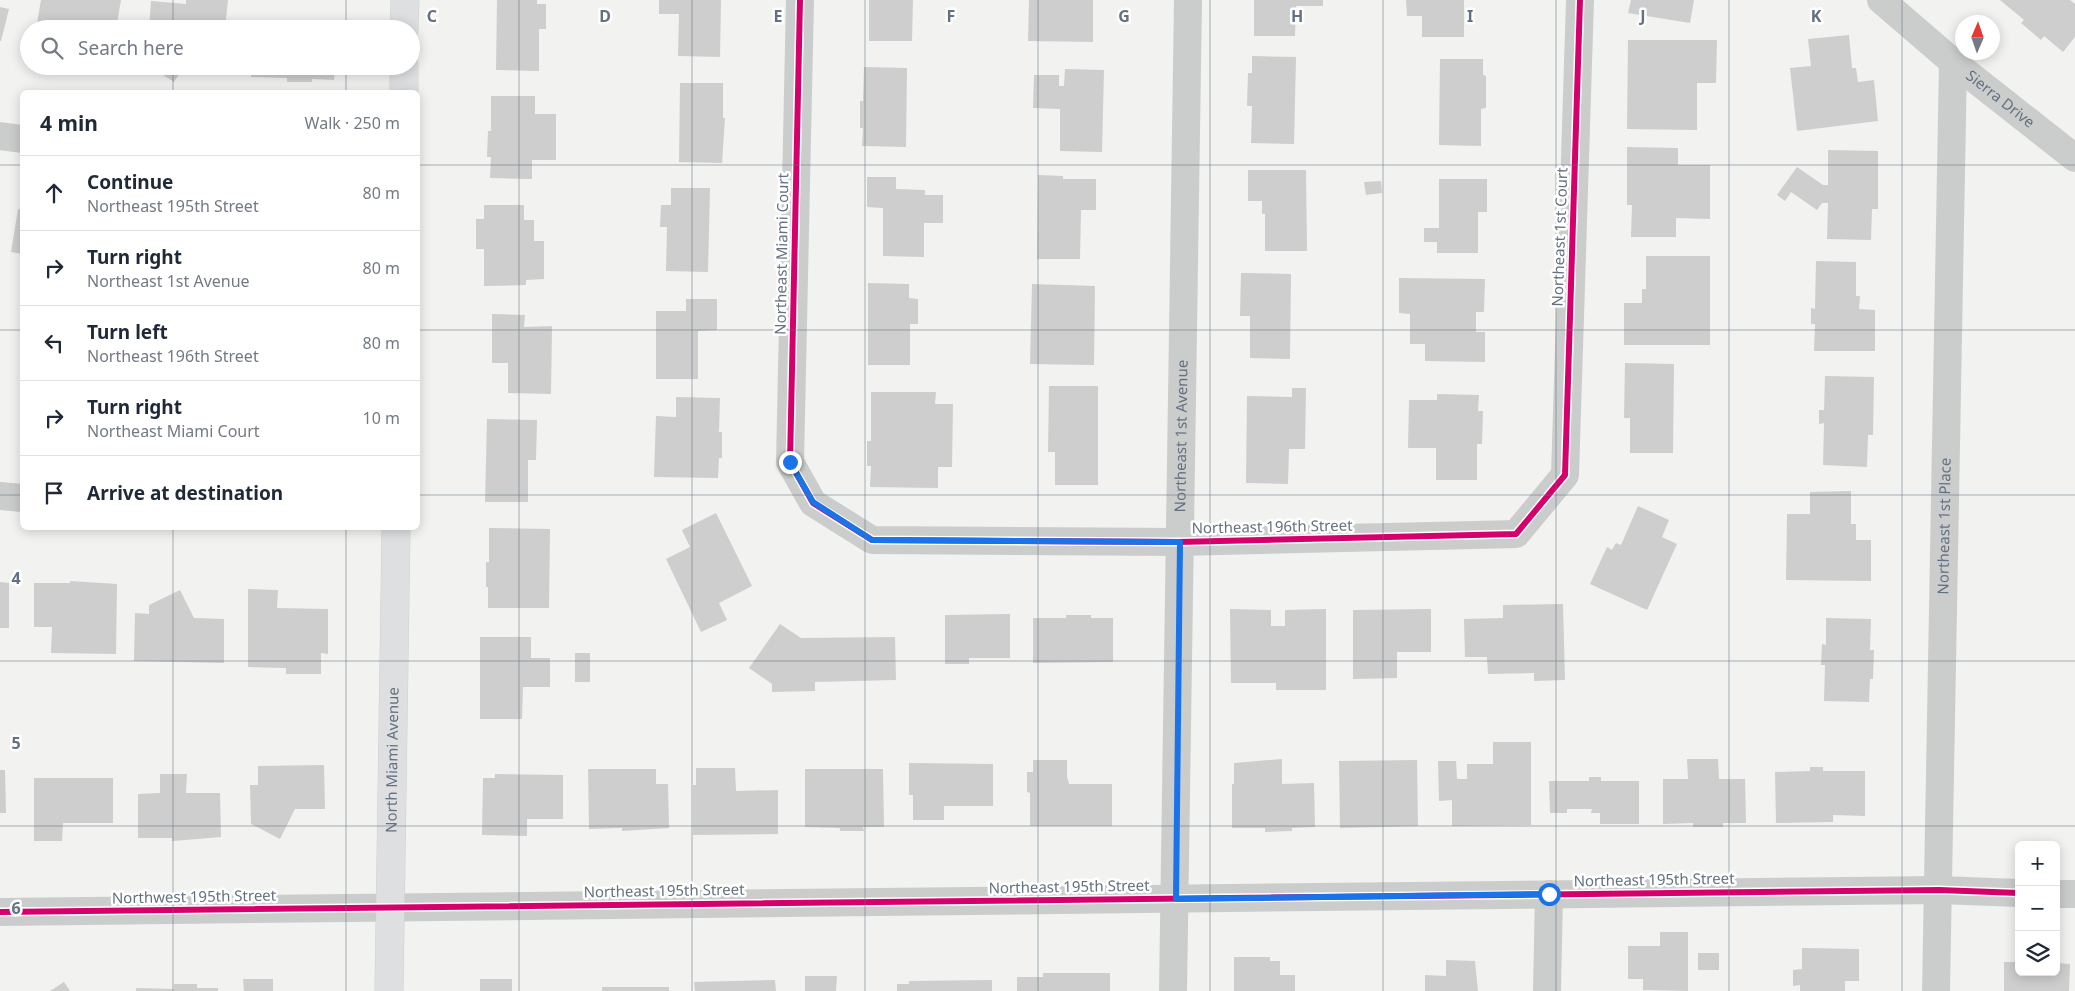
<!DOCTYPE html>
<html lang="en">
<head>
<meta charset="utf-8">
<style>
	body { margin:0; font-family:"Noto Sans",sans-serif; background:#f2f2f3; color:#1f2937 }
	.controls { position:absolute; right:15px; bottom:15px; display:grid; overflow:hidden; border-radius:8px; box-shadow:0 2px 12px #0003 }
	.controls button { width:45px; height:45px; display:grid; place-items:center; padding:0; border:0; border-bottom:1px solid #e0e1e3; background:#fff; color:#1f2937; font:25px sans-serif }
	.compass { position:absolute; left:1955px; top:15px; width:45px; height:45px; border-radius:50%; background:#fff; box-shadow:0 2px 12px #0003; rotate:2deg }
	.stop { position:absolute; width:15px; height:15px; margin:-11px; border:4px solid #1a73e8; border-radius:50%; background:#fff }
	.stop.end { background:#1a73e8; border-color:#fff; box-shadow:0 1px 5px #0008 }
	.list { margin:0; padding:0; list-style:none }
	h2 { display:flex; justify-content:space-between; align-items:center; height:65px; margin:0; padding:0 20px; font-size:21px }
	h2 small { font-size:16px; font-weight:400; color:#747a83 }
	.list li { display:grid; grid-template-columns:32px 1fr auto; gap:15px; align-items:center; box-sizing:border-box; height:75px; padding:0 20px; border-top:1px solid #e0e1e3 }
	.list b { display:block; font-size:19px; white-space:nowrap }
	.list p { margin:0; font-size:16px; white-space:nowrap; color:#747a83 }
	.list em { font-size:16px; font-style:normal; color:#747a83 }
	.icon { flex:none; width:28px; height:28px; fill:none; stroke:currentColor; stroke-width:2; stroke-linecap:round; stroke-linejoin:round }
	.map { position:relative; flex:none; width:2075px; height:991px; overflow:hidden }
	.search { position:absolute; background:#fff; box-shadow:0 2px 12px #0003; left:20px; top:20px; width:400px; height:55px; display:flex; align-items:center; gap:12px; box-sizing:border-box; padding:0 18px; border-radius:28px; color:#747a83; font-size:19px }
	.panel { position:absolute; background:#fff; box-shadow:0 2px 12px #0003; left:20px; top:90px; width:400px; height:440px; border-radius:8px }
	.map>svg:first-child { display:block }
	.building { fill:#cdcecd }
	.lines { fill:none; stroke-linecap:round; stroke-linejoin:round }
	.secondary-casing { stroke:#d0d1d1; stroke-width:29 }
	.street { stroke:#cbcccc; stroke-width:28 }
	.secondary { stroke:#dedfe0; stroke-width:28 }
	.cycleway-casing { stroke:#fff; stroke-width:9 }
	.cycleway { stroke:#d6006c; stroke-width:6 }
	.route { stroke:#1a73e8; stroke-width:6 }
	.grid { fill:none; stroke:#647180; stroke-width:1; stroke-opacity:0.55 }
	.labels { text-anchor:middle; stroke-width:5; stroke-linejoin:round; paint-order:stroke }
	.street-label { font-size:15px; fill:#647180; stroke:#fff }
	.grid-label { font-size:16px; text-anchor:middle; font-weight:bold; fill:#647180; stroke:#fff; stroke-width:5; stroke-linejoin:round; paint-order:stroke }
</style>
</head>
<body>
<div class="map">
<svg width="2075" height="991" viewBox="0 0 2075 991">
	<rect width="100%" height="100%" fill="#f2f3f0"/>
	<!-- building -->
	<g class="building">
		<polygon points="41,0 121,0 116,29 36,29"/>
		<polygon points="186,0 228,0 225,29 149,29 151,1 186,4"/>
		<polygon points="497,0 537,0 537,4 546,4 546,29 539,29 539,71 496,70"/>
		<polygon points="659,0 721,0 720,57 678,56 679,14 659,14"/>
		<polygon points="869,0 913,0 912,41 869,41"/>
		<polygon points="1029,0 1093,0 1093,42 1028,41"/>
		<polygon points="1254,0 1323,0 1323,6 1296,6 1295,36 1254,36"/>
		<polygon points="1406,0 1464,0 1464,37 1422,37 1422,16 1407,16"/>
		<polygon points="1631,0 1694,0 1690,23 1628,13"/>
		<polygon points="2000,0 2070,0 2075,4 2075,37 2063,52 2044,36 2041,40 2021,23 2024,20"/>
		<polygon points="0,7 9,9 1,41 0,41"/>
		<polygon points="1849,35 1852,68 1856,68 1858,82 1874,80 1878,121 1797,131 1790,68 1811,66 1808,39"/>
		<polygon points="1628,40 1717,40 1716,83 1697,83 1697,130 1627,129"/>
		<polygon points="1252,56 1296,57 1294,144 1251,143 1252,106 1247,106 1248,73 1252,73"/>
		<polygon points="1440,59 1483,59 1483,75 1486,76 1486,108 1481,109 1481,146 1439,145"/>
		<polygon points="149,66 196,66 189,74 182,70 174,82"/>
		<polygon points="252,66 335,66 334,80 312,79 312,82 287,82 287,78 251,77"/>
		<polygon points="864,67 907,68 906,147 862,146 863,128 860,128 860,101 863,101"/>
		<polygon points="1065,69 1104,70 1102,152 1060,151 1060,109 1033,108 1034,75 1059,75 1059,86 1064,86"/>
		<polygon points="680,83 723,83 723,118 725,118 722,163 679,162"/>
		<polygon points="491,96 535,96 535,114 556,114 556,160 532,160 532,179 490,178 491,157 487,157 488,131 491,131"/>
		<polygon points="1627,147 1678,148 1678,165 1710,165 1710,219 1676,218 1676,237 1631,237 1632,205 1627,205"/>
		<polygon points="1828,150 1878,151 1878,209 1872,209 1871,240 1827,239 1828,203 1822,203 1817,210 1791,192 1785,201 1777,195 1797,167 1823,185 1828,185"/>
		<polygon points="1248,170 1306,170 1307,251 1265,251 1265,214 1262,214 1262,201 1248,201"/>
		<polygon points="1038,175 1063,176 1063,179 1096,179 1096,210 1081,210 1080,259 1037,259"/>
		<polygon points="867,177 896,177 896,189 925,190 925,195 943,195 943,223 924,223 924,257 883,256 883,208 867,207"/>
		<polygon points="1439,179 1487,179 1487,212 1478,212 1478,253 1437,253 1437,242 1424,242 1424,228 1439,228"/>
		<polygon points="1381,181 1382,193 1366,195 1364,182"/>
		<polygon points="671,188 710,188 708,272 666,271 667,227 660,227 661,205 671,205"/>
		<polygon points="484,205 524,205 524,220 534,220 534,241 544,241 544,279 526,280 526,285 484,286 484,249 476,249 476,219 484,219"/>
		<polygon points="18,209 22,210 22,254 11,252"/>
		<polygon points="1646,256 1710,256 1710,345 1624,345 1624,303 1642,303 1642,289 1646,289"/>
		<polygon points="1816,261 1856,262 1856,296 1860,296 1859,309 1875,310 1875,351 1814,351 1815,324 1811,324 1811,308 1815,309"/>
		<polygon points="1241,273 1291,274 1290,359 1250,358 1250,316 1240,316"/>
		<polygon points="1399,278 1485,279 1484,312 1476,312 1476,332 1485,332 1485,362 1425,361 1425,344 1410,344 1410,314 1399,313"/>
		<polygon points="868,283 909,284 909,298 918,299 918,324 910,324 910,365 868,365"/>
		<polygon points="1032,284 1095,286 1094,365 1030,364"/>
		<polygon points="686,299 717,299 717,330 698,331 698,379 656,379 656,311 686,311"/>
		<polygon points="492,314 525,315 524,327 552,326 551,394 508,393 508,363 492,363"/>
		<polygon points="1625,363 1674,364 1673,453 1630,453 1630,418 1624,418"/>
		<polygon points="1825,376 1874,377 1873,435 1868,435 1867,467 1823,465 1824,423 1819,424 1819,410 1824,410"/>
		<polygon points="1049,386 1098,386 1098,485 1055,485 1055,452 1048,452"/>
		<polygon points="1292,388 1306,388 1305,449 1289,449 1288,484 1246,483 1247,396 1292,397"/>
		<polygon points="871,392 936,392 935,404 953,404 952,467 938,467 938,488 870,487 871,466 867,466 867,441 871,441"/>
		<polygon points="1437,394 1479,395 1478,411 1483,411 1482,444 1477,444 1477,480 1436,480 1436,448 1408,448 1409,400 1437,400"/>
		<polygon points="676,397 720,398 719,432 722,432 722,458 719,458 718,478 654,477 656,416 676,417"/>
		<polygon points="487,419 537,420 536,460 528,460 528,502 485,502"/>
		<polygon points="1851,491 1851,524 1856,524 1856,540 1871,540 1871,581 1786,580 1787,514 1810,514 1810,492"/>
		<polygon points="1638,506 1669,520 1662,537 1677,544 1647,610 1590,584 1607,547 1612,550 1616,543 1621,545"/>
		<polygon points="716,513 752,586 719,603 727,620 701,632 666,559 690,547 682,530"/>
		<polygon points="489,528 550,529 549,608 488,608 488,587 486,587 486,562 489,562"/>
		<polygon points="70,581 117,584 116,654 51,653 52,627 34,627 34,583 70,583"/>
		<polygon points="0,582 9,583 9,628 0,628"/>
		<polygon points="248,589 278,590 277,608 328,609 328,654 321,653 321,674 286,674 286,668 248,667"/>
		<polygon points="180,590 194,618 224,619 224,663 134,661 135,613 149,614 149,605"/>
		<polygon points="1563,604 1565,680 1534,681 1534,673 1488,674 1487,657 1465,657 1464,619 1503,618 1503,605"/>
		<polygon points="1230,609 1271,610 1271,626 1285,626 1285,610 1326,609 1326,690 1276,690 1276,683 1231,683"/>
		<polygon points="1431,609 1431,652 1397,652 1397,678 1353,679 1353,610"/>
		<polygon points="1010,614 1010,658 969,658 969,664 945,664 945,615"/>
		<polygon points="1066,615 1091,615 1091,618 1113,618 1113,662 1033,663 1033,618 1066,618"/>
		<polygon points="1826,618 1871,619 1870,650 1874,650 1873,679 1870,679 1869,702 1824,701 1825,665 1821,665 1822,644 1826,645"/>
		<polygon points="780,624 801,638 895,637 896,680 815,682 815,691 772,692 772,684 749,668"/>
		<polygon points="480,637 531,637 531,658 550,658 550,687 523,687 522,719 480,719"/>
		<rect x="575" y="653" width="15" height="29"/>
		<polygon points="1493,742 1531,742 1531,825 1452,826 1452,800 1439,801 1438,761 1456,761 1457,779 1467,779 1467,764 1493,764"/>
		<polygon points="1282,759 1282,784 1314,783 1315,827 1292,828 1292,831 1265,832 1265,828 1232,828 1232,784 1234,784 1234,763"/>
		<polygon points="1687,759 1718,759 1719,779 1745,779 1746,823 1723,823 1723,827 1693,827 1693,823 1663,824 1663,779 1688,779"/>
		<polygon points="1033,760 1067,760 1067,777 1069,784 1112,784 1112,826 1030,826 1030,793 1027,792 1027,772 1033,772"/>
		<polygon points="1417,760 1418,826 1340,828 1339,761"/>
		<polygon points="909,763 993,764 993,806 944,806 944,820 913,820 913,795 909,795"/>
		<polygon points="324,765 325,809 295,809 280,839 251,824 250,785 258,785 258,766"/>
		<polygon points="1810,767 1823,767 1823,771 1865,771 1865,816 1833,815 1833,822 1776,823 1775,772 1810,771"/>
		<polygon points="696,768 735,768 736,791 778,790 778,834 693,835 693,785 696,785"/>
		<polygon points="588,769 656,769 656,784 668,784 669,828 622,831 622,828 589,829"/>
		<polygon points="805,769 883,769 884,827 863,827 864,831 840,831 840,828 805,827"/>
		<polygon points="0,770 5,770 6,813 0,813"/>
		<polygon points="160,774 187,774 186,793 220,793 221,837 172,841 172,838 138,838 138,794 160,793"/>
		<polygon points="495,774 563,775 563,819 527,819 527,836 482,835 483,778 495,778"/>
		<polygon points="1589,777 1601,777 1601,781 1639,781 1639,824 1600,824 1600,813 1591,813 1592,809 1567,809 1567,813 1550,813 1549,781 1589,781"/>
		<polygon points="34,778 113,778 113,823 63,823 62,841 34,841"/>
		<polygon points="1660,932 1688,932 1688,991 1643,990 1643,979 1628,979 1628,946 1660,946"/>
		<polygon points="1802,948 1859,949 1859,981 1845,981 1845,991 1800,991 1800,985 1793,986 1793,970 1802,969"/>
		<rect x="1698" y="953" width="21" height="17"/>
		<polygon points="1234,957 1270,957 1270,961 1280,961 1280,975 1295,975 1295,991 1234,991"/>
		<polygon points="1446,960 1475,961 1478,991 1425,991 1425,975 1446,976"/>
		<polygon points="2004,962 2019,962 2019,972 2056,972 2056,963 2070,964 2069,991 2004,991"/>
		<polygon points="1043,973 1110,973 1110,991 1017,991 1017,977 1043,977"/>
		<polygon points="805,976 837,976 836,991 805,991"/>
		<polygon points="243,979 273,979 273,991 244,991"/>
		<rect x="480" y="979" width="32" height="12"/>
		<polygon points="775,980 776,991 695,991 694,982"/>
		<polygon points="992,980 992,991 897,991 897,984 909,984 909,981"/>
		<polygon points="64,982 70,991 50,991"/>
		<polygon points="174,984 197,984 197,988 218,988 218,991 136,991 136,988 174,989"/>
		<rect x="602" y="987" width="67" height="4"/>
	</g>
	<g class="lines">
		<!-- secondary casing -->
		<g class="secondary-casing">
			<g id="secondary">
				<polyline points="404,29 405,0"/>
				<polyline points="404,92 404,66"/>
				<path id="s4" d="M389,991l7,-463"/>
			</g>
		</g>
		<!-- street -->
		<g class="street">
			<polyline points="800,0 790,462 813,503 872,540 1179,542 1516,534 1565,475 1580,0"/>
			<path id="s1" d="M1881,0l72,62 122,96"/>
			<polyline points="0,136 22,139"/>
			<polyline points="0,496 22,498"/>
			<polyline points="2056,894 2075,894"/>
			<polyline points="0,912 1939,890 2019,893"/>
			<path id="s2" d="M1173,991l15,-991"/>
			<polyline points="1547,991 1549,894"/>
			<path id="s3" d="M1936,991l17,-929"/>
		</g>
		<!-- secondary -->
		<use href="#secondary" class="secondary"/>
		<!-- cycleway casing -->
		<g class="cycleway-casing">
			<g id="cycleway">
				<polyline points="800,0 790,462 813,503 872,540 1179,542 1516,534 1565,475 1580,0"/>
				<polyline points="0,912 1939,890 2019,893"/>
			</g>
		</g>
		<!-- cycleway -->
		<use href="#cycleway" class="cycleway"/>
	</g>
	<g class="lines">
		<!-- route -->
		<polyline class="route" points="790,462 813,502 872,540 1180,542 1176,899 1549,894"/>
	</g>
	<!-- grid -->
	<path class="grid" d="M173,0v29M346,0v29M519,0v991M692,0v991M865,0v991M1038,0v991M1210,0v991M1383,0v991M1556,0v991M1729,0v991M1902,0v991M173,66v26M346,66v26M0,165h22M418,165h1657M0,330h22M418,330h1657M0,495h22M418,495h1657M173,528v463M346,528v463M0,661h2075M0,826h2075"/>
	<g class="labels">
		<!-- street labels -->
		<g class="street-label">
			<text dy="5" stroke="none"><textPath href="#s1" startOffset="155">Sierra Drive</textPath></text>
			<text transform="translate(1560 237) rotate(-88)" y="5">Northeast 1st Court</text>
			<text transform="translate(782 254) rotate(-89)" y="5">Northeast Miami Court</text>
			<text dy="5" stroke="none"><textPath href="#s2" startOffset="555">Northeast 1st Avenue</textPath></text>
			<text dy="5" stroke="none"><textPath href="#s3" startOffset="465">Northeast 1st Place</textPath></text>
			<text transform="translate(1272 527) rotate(-1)" y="5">Northeast 196th Street</text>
			<text dy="5" stroke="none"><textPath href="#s4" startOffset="231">North Miami Avenue</textPath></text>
			<text transform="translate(1654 880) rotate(-1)" y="5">Northeast 195th Street</text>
			<text transform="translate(1069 887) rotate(-1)" y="5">Northeast 195th Street</text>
			<text transform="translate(664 891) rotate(-1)" y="5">Northeast 195th Street</text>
			<text transform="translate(194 897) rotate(-1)" y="5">Northwest 195th Street</text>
		</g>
	</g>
	<g class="grid-label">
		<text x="432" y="22">C</text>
		<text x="605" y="22">D</text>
		<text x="778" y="22">E</text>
		<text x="951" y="22">F</text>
		<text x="1124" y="22">G</text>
		<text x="1297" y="22">H</text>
		<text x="1470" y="22">I</text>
		<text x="1643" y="22">J</text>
		<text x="1816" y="22">K</text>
		<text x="16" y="584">4</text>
		<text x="16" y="749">5</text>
		<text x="16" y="914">6</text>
	</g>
</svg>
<div class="controls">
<button>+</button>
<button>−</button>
<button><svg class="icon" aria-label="layers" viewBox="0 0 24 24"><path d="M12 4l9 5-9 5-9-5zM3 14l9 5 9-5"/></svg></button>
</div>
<svg class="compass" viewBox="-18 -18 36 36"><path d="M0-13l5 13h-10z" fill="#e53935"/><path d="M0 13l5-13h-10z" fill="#747a83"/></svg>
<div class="stop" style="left:1549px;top:894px"></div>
<div class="stop end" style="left:790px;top:462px"></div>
<div class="search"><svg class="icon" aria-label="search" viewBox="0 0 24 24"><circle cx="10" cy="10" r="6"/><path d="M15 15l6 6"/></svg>Search here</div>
<section class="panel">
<h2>4 min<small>Walk · 250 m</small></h2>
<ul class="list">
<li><svg class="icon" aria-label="ahead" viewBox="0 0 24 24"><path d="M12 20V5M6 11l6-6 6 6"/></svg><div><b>Continue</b><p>Northeast 195th Street</p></div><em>80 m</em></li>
<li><svg class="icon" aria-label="right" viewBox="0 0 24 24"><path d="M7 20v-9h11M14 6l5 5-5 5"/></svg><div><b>Turn right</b><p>Northeast 1st Avenue</p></div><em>80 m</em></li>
<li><svg class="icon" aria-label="left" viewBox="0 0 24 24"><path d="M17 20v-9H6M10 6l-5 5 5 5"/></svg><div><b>Turn left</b><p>Northeast 196th Street</p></div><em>80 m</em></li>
<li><svg class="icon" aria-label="right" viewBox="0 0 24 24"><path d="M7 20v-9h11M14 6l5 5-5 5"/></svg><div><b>Turn right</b><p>Northeast Miami Court</p></div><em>10 m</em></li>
<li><svg class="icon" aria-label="arrive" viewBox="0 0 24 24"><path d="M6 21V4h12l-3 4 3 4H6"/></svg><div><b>Arrive at destination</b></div></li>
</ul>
</section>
</div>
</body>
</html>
